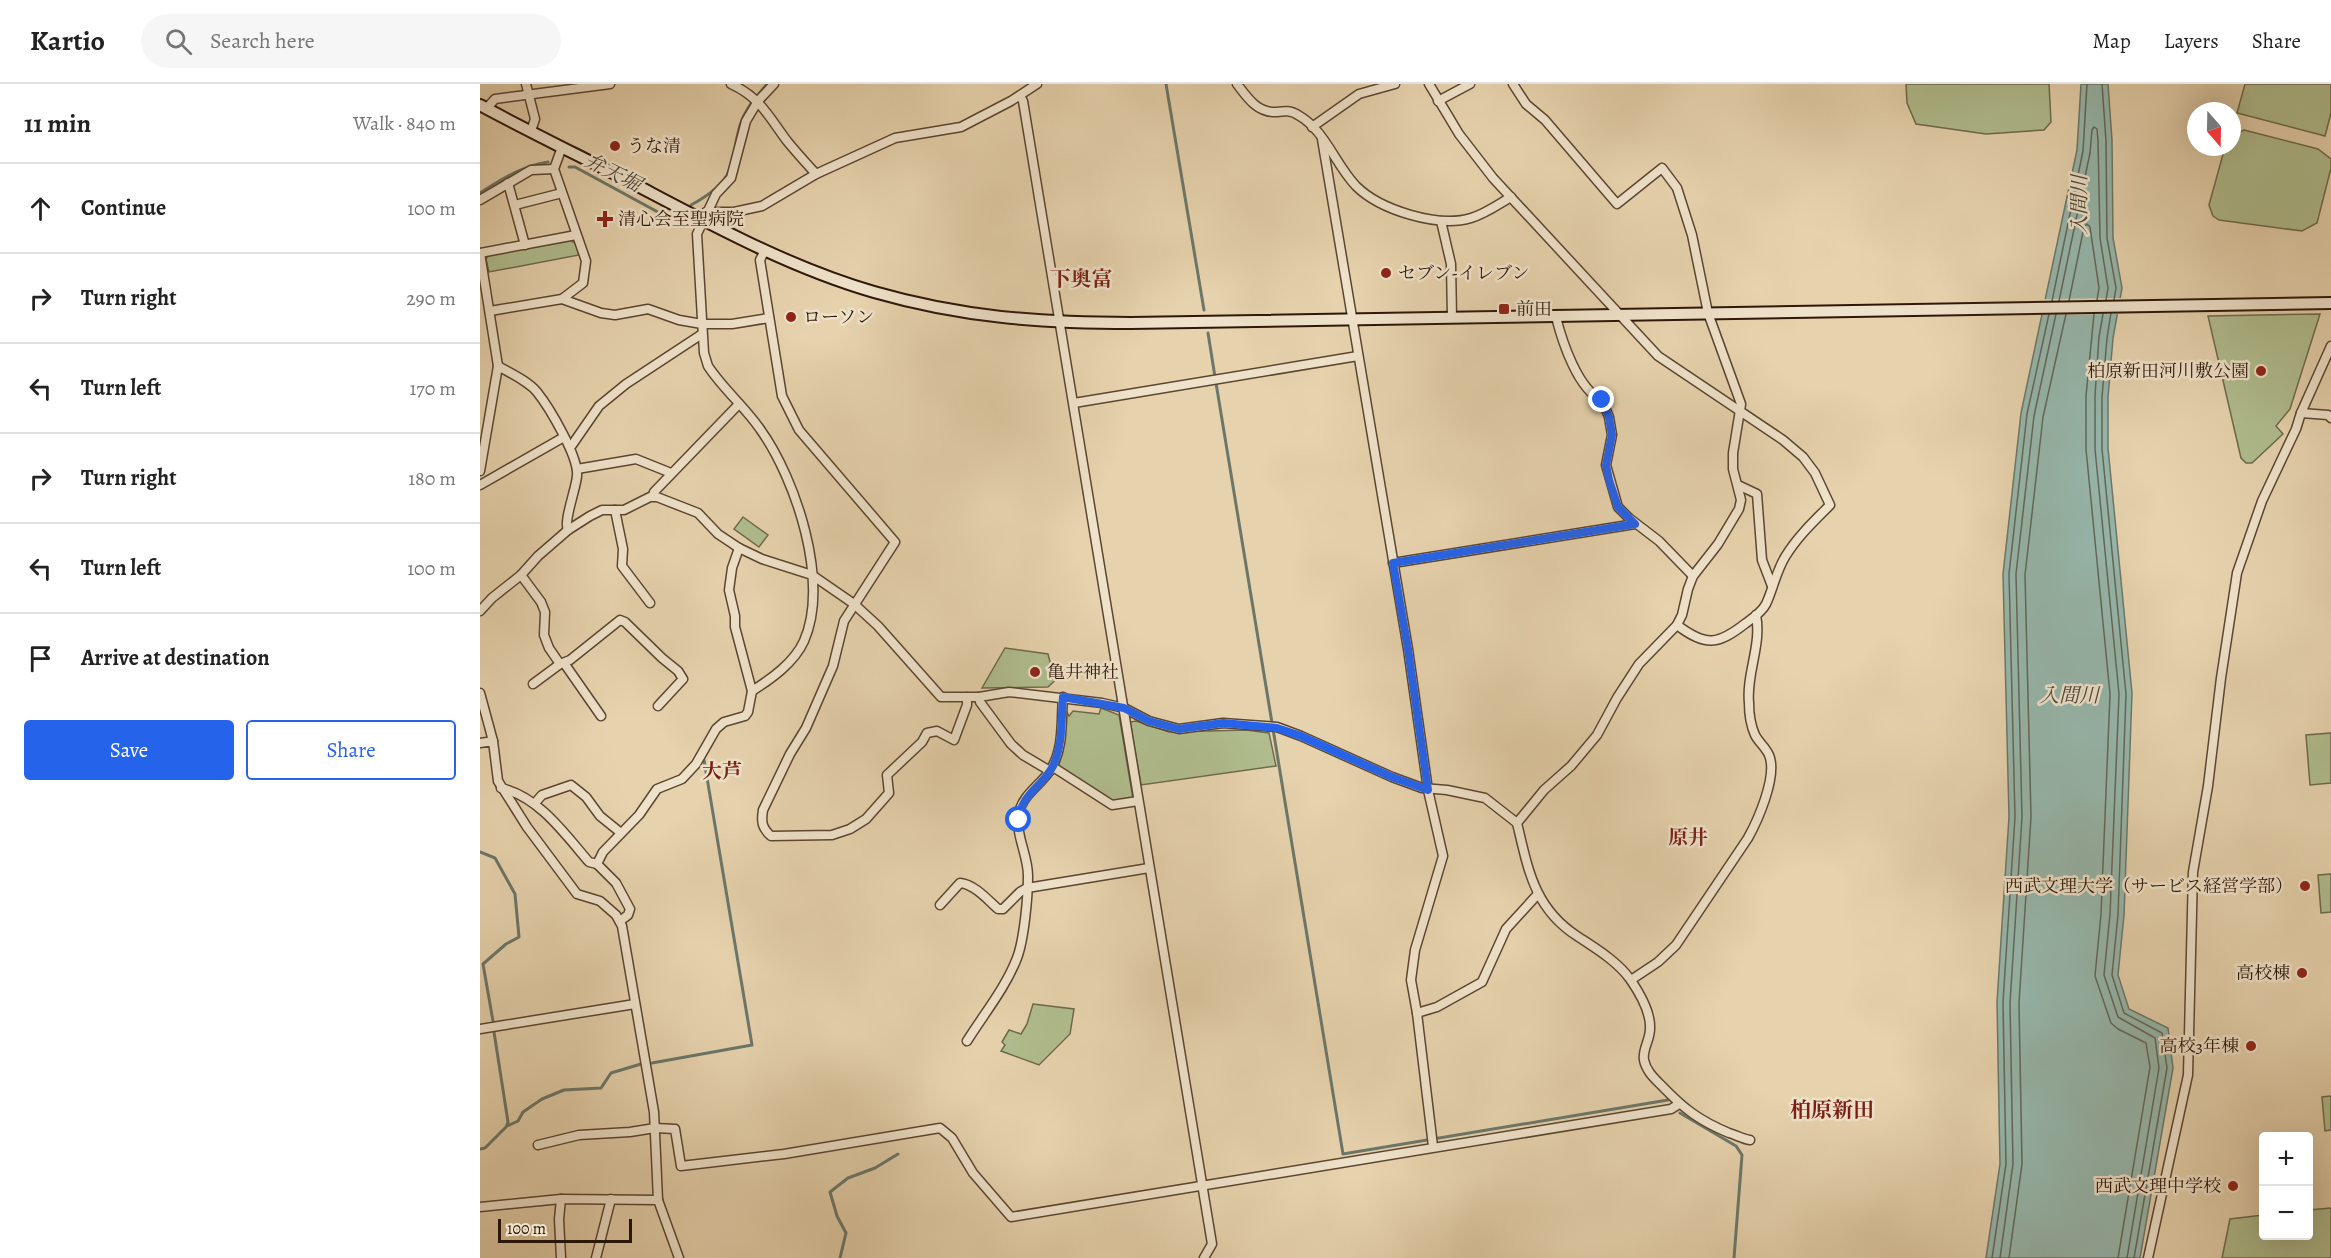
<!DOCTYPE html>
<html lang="en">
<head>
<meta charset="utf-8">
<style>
	body { margin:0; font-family:Alegreya,"Noto Serif JP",serif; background:#f6f6f6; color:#222 }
	.controls { position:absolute; right:18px; bottom:18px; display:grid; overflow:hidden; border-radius:6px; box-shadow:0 6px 24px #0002 }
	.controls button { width:54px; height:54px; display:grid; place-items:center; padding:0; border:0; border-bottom:2px solid #e0e0e0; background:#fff; color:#222; font:30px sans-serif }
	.compass { position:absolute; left:1707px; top:18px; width:54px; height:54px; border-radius:50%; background:#fff; box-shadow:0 6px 24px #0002; rotate:160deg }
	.scale { position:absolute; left:18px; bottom:15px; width:134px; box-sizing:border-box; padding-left:6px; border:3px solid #2d1708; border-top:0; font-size:16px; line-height:21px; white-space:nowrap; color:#2d1708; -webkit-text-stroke:4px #efe2ca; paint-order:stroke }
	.stop { position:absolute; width:18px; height:18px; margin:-14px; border:4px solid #2563eb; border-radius:50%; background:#fff }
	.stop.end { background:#2563eb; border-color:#fff; box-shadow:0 2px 6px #0008 }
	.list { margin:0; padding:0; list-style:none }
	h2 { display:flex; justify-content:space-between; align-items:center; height:78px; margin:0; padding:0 24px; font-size:26px }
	h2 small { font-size:20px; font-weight:400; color:#767676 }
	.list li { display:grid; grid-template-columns:39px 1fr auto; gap:18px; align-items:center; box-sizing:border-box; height:90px; padding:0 24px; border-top:2px solid #e0e0e0 }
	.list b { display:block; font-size:22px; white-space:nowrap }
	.list em { font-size:20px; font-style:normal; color:#767676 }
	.actions { display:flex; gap:12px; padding:18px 24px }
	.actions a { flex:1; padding:14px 0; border:2px solid #2563eb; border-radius:6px; text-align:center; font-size:21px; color:#2563eb }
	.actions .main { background:#2563eb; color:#fff }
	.icon { flex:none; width:33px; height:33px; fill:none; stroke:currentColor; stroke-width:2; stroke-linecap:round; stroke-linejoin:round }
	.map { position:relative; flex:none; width:1851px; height:1174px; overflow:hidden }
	header { display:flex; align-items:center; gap:36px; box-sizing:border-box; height:84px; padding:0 30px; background:#fff; border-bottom:2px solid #e0e0e0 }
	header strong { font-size:28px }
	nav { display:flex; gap:33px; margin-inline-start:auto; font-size:21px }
	.search { width:420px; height:54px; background:#f6f6f6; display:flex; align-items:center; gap:15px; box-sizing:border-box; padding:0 21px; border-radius:33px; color:#767676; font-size:22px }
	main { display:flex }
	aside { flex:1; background:#fff }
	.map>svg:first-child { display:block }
	.green { fill:#b0bd8e; stroke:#6e6a4b; stroke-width:1.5 }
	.water { fill:#96b7ac; stroke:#6c776a; stroke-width:1.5 }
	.pier { fill:#e6d2ad }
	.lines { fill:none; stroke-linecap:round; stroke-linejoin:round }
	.shore { stroke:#62675a; stroke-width:1.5 }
	.stream { stroke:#6c776a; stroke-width:3 }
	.street-casing { stroke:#5b4631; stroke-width:11 }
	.secondary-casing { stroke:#2d1708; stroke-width:14 }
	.street { stroke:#efe2ca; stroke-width:8 }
	.secondary { stroke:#efe2ca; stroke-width:10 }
	.route { stroke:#2563eb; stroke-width:8 }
	.poi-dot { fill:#8f2418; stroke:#efe2ca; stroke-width:2 }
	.labels { text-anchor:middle; stroke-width:5; stroke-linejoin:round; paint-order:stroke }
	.poi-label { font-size:18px; fill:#2d1708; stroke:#efe2ca; text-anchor:start }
	.water-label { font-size:20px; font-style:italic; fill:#4c4739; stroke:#efe2ca }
	.neighbourhood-label { font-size:20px; font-weight:bold; fill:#7a1f14; stroke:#efe2ca }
	.quarter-label { font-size:21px; font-weight:bold; fill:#7a1f14; stroke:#efe2ca }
</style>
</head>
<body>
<header>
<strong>Kartio</strong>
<div class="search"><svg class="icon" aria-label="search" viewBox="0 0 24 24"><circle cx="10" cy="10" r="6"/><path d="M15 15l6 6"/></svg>Search here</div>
<nav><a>Map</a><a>Layers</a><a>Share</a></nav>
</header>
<main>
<aside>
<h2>11 min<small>Walk · 840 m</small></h2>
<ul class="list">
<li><svg class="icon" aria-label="ahead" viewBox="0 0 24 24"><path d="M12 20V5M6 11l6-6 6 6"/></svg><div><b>Continue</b></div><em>100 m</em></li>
<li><svg class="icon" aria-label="right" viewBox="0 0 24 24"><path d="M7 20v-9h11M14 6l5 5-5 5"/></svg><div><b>Turn right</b></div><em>290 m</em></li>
<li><svg class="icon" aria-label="left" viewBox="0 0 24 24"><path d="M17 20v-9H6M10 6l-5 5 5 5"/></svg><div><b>Turn left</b></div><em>170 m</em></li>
<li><svg class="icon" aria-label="right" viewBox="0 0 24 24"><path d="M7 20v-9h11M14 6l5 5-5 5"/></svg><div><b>Turn right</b></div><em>180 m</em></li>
<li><svg class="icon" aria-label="left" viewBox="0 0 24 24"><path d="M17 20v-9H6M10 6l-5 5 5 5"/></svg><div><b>Turn left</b></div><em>100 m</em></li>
<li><svg class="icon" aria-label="arrive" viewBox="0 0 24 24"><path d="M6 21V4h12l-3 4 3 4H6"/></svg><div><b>Arrive at destination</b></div></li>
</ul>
<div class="actions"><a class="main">Save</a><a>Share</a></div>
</aside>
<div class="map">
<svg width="1851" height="1174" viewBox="0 0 1851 1174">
	<rect width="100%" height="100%" fill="#e6d2ad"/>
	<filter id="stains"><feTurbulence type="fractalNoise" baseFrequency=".00333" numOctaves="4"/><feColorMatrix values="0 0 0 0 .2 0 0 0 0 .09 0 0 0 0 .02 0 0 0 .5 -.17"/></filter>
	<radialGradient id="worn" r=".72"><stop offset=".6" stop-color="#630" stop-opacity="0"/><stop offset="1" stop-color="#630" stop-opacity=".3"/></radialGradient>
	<!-- green -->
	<g class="green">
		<polygon points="1426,0 1569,0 1571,38 1564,46 1506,50 1436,40 1427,19"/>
		<polygon points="1765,0 1851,0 1851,29 1845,52 1757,29"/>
		<polygon points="1764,46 1838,65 1851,75 1851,84 1837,139 1822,147 1739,136 1733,132 1729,121 1745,63 1752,63 1752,51"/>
		<polygon points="90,156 96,160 99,171 9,188 6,175 9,171"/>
		<polygon points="1840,230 1810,325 1796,342 1803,350 1772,379 1766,379 1761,374 1728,232"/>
		<polygon points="263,433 288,451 279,463 254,445"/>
		<polygon points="525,564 568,570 570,578 585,587 568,603 502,604"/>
		<polygon points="621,624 639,631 653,715 634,720 576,683 583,628 587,628 589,632 593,627 619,630"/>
		<polygon points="656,637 689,648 766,646 789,649 796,682 661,701 650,638"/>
		<polygon points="1851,649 1851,699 1830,701 1826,651"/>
		<polygon points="1851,790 1851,828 1841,829 1838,791"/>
		<polygon points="553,920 594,925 590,950 559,981 521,967 525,961 522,958 529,946 541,950 547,940"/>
		<polygon points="1851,1012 1851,1046 1845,1047 1842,1013"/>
		<polygon points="1851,1124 1851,1174 1742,1174 1750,1135 1783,1131 1784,1152 1828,1152 1829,1126"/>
	</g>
	<!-- water -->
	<polygon class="water" points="1601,0 1628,0 1632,56 1633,154 1642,204 1633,254 1628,313 1628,364 1652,609 1644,831 1638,891 1649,925 1688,944 1693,984 1660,1174 1506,1174 1520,1080 1517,918 1529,733 1523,490 1541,329 1597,66"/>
	<!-- pier -->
	<polygon class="pier" points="1643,214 1640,230 1559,231 1563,215"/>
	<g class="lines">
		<!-- shore -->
		<g class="shore">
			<polyline points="1622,0 1626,57 1627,154 1636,204 1634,216"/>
			<polyline points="1572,217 1603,67 1607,0"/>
			<polyline points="1579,217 1610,69 1612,46 1614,43 1617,45 1618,57 1620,154 1628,204 1626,216"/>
			<polyline points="1589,217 1604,143 1607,140 1610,143 1619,204 1617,216"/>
			<polyline points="1631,229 1627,254 1622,313 1622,365 1646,610 1638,831 1632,891 1644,929 1682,949 1687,984 1654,1174"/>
			<polyline points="1614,230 1606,312 1606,365 1630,610 1621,830 1615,892 1631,939 1638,945 1666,959 1670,983 1638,1174"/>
			<polyline points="1623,230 1619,253 1615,312 1615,365 1639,610 1630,830 1624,891 1638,933 1675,954 1679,984 1647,1174"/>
			<polyline points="1512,1174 1526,1080 1523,918 1535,733 1529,490 1547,330 1569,230"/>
			<polyline points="1520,1174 1533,1080 1530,919 1542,733 1536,490 1554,332 1576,230"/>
			<polyline points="1529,1174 1542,1080 1539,919 1551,733 1545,491 1563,333 1586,230"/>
		</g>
		<!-- stream -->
		<g class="stream">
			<polyline points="686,0 724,226"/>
			<polyline points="279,10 287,0"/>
			<polyline points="89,83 95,83 187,133 195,129"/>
			<path d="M0,109c24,-15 40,-26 68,-31"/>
			<path d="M211,121c13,-7 32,-19 38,-34 10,-27 4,-43 24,-70"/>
			<polyline points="728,249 735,293"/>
			<polyline points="736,299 863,1070 1188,1016"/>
			<polyline points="0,768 15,774 35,810 39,853 26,860 3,880 13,937"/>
			<polyline points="14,948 28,1038 27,1041"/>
			<polyline points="172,979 272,961 224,676"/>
			<polyline points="1200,1029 1256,1062 1262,1071 1254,1174"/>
			<polyline points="0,1065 5,1064 27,1042 38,1037 43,1028 62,1015 84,1006 121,1004 131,989 161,980"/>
			<polyline points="360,1174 366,1149 357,1132 350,1108 368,1094 395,1084 418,1070"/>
		</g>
		<!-- street casing -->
		<g class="street-casing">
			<g id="street">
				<polyline points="46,0 55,35 51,47"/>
				<path d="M251,0c29,13 38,33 56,57 9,11 19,22 29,33"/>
				<path d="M757,0c10,13 20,29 39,28 8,-1 15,-2 22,3 27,15 37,49 58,71 24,24 82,42 115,32 14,-4 28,-14 40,-21"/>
				<path d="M949,0l30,50 34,44 165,178 125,84 20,17 12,16 15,32c-16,16 -33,32 -45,52 -9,15 -12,32 -19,47 -4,8 -13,14 -20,19 -28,22 -40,24 -69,2"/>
				<path d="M1033,0l13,20 19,16 72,84 45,-36 15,20 15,47 16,78 33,91 -8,49v16l8,31 -2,9 -21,35 -25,32 -5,13 -6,26 -5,10 -38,39 -22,34 -20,37 -26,31 -27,24 -27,33c11,46 17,85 60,113 18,12 40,25 53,43 9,13 21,34 20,50 0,11 -8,21 -6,31 2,11 11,19 18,26 22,23 38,35 67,47 7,2 14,6 21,7"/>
				<polyline points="540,12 543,17 732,1160 724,1174"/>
				<polyline points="958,17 990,0"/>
				<polyline points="6,25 15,15 130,0"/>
				<polyline points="832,43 879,10 915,0"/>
				<polyline points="842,55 928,565 948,706 963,772 935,866 931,896 937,929 953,1062"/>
				<polyline points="28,99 45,161"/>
				<polyline points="0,116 51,86 74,85"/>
				<polyline points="35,121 82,109"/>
				<polyline points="226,128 254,128 282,122 336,90 415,54 481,43 531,17 557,0"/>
				<polyline points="961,137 971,180 972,234"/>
				<path d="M285,166l-5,10 22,136 17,34 96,112 -51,79 -11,45 -27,62 -16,26 -27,56c-2,12 -1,18 8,26l61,-1 18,-6 16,-10 23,-26 -2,-18 35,-33 5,-9 10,-2 17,9 13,-35v-8"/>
				<polyline points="0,169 18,282 0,387"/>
				<polyline points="0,169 96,151"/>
				<polyline points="82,215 121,229 135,231 168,225 199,236 222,240 252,240 289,234"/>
				<polyline points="10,227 82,215 103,199 106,177 74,85 82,63"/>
				<path d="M1076,233c6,24 22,73 46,83l7,17 3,18 -6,30 12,42 11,11 30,23 34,35"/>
				<path d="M18,282c12,7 30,15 39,26 12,15 42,65 40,84 -1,13 -14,46 -9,54"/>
				<polyline points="594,319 878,272"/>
				<polyline points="1821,329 1848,331 1851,334"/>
				<polyline points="89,362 92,361 119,322 146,300 222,250"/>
				<polyline points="97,385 156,375 191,389"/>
				<polyline points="0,401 84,353"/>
				<polyline points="1258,401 1277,410 1282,476 1292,502"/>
				<polyline points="173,412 174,408 259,320"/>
				<polyline points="135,426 143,465 142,482 170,519"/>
				<polyline points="259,464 252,484 249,506 255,532 255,543 272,607"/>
				<polyline points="913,479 1155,440"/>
				<polyline points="41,491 61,518 65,528 64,551 69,564 80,580 90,576 140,536 145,538 182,574 198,587 203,595 178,622"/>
				<polyline points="0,527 12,514 41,491 58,472 88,446 110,432 122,426 144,426 170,413 177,413 218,429 238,450 259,464 282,475 332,491 374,520 398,542 461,613 499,613 529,608 622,619 644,624 669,637 699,645 743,639 797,643 821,652 912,693 942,704 967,706 1005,714 1037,739"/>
				<polyline points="84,579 121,632"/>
				<polyline points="53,600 80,580"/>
				<polyline points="0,609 13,657"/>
				<polyline points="499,613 500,618 531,660 543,671 570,687"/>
				<polyline points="0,659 13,657 18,697 47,743 97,810 120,817 136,831 142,842 174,1028 178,1116"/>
				<polyline points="573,683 632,721 658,717"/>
				<path d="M21,704c38,9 63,45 88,74l8,2"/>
				<polyline points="55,719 62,711 91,701 106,713 120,732 141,749"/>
				<path d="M460,821l20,-22c14,1 28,17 38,26h5l17,-17 7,-4 122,-20"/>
				<path d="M140,837l8,-6 2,-6 -14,-26 -19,-19 6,-12 36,-37 18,-26 25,-10 14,-15 20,-35 8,-7 21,-6 3,-4 4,-21c19,-12 42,-28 52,-50 26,-59 -8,-162 -44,-212 -15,-22 -37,-40 -52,-63l-4,-13 -7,-119 19,-40 15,-16 15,-57 12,-20 16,-17"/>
				<path d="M1151,896l27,-18 18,-17 72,-107c10,-18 28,-59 22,-80 -2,-9 -11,-15 -15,-23 -4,-9 -6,-23 -6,-32 -3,-29 13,-58 7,-88"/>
				<polyline points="937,929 957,923 1002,898 1026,845 1057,811"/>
				<polyline points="0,945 155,920"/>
				<path d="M487,957c17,-27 39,-54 50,-83 7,-18 11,-61 11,-82 0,-22 -13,-40 -9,-63 3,-18 23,-29 32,-44 13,-21 10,-48 12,-72"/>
				<polyline points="58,1061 99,1051 150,1048 175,1044 195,1045 201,1082 304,1070 460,1044 472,1054 493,1089 531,1133 1191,1025 1199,1020"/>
				<polyline points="0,1123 81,1115 178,1116 199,1174"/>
				<polyline points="81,1174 79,1135 81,1115"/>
				<polyline points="116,1174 131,1115"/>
				<polyline points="1668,1174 1708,991 1713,788 1728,702 1741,594 1757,489 1782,417 1816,345 1821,329 1851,262"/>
			</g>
		</g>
		<!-- secondary casing -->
		<g class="secondary-casing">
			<path id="secondary" d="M0,21c52,28 106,54 158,81 76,40 153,82 236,106 87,25 166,31 257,31l1200,-20"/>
		</g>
		<!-- street -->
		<use href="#street" class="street"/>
		<!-- secondary -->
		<use href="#secondary" class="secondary"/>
	</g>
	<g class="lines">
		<!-- route -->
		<path class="route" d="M539,736c1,-25 24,-34 34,-54 10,-21 8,-46 10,-69l61,11 25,13 30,8 44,-6 54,5 24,8 91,41 36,13 -20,-141 -15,-86 242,-39 -17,-17 -9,-27 -3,-15 6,-30 -3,-18 -7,-17"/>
	</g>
	<!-- markers -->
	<g class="poi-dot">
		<circle cx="135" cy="62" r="6"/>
		<path d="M122 126h6v6h6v6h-6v6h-6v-6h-6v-6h6z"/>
		<circle cx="906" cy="189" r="6"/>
		<rect x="1018" y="219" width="12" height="12" rx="3"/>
		<circle cx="311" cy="233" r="6"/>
		<circle cx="1781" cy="287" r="6"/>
		<circle cx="555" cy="588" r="6"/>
		<circle cx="1825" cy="802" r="6"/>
		<circle cx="1822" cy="889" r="6"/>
		<circle cx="1771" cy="962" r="6"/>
		<circle cx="1753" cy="1102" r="6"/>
	</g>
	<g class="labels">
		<!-- poi labels -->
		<g class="poi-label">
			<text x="147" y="68">うな清</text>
			<text x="138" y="141">清心会至聖病院</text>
			<text x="918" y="195">セブン-イレブン</text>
			<text x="1036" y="231">前田</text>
			<text x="323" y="239">ローソン</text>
			<text x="1769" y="293" text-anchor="end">柏原新田河川敷公園</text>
			<text x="567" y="594">亀井神社</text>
			<text x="1813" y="808" text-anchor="end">西武文理大学（サービス経営学部）</text>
			<text x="1810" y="895" text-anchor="end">高校棟</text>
			<text x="1759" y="968" text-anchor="end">高校3年棟</text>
			<text x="1741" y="1108" text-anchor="end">西武文理中学校</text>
		</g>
		<!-- water labels -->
		<g class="water-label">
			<text transform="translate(133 88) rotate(27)" y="7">弁天堀</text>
			<text transform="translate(1599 121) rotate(-90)" y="7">入間川</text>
			<text x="1589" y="618">入間川</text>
		</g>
		<!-- neighbourhood labels -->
		<g class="neighbourhood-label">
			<text x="242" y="694">大芦</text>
			<text x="1208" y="760">原井</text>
		</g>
		<!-- quarter labels -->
		<g class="quarter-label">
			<text x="601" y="202">下奥富</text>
			<text x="1352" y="1033">柏原新田</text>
		</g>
	</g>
	<rect width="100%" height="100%" filter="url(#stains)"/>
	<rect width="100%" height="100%" fill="url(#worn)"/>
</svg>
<div class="controls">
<button>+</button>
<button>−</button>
</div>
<svg class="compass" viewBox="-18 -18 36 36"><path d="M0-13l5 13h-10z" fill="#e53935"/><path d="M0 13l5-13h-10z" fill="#767676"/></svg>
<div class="scale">100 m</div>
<div class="stop" style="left:539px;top:736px"></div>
<div class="stop end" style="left:1122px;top:316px"></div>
</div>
</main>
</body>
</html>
